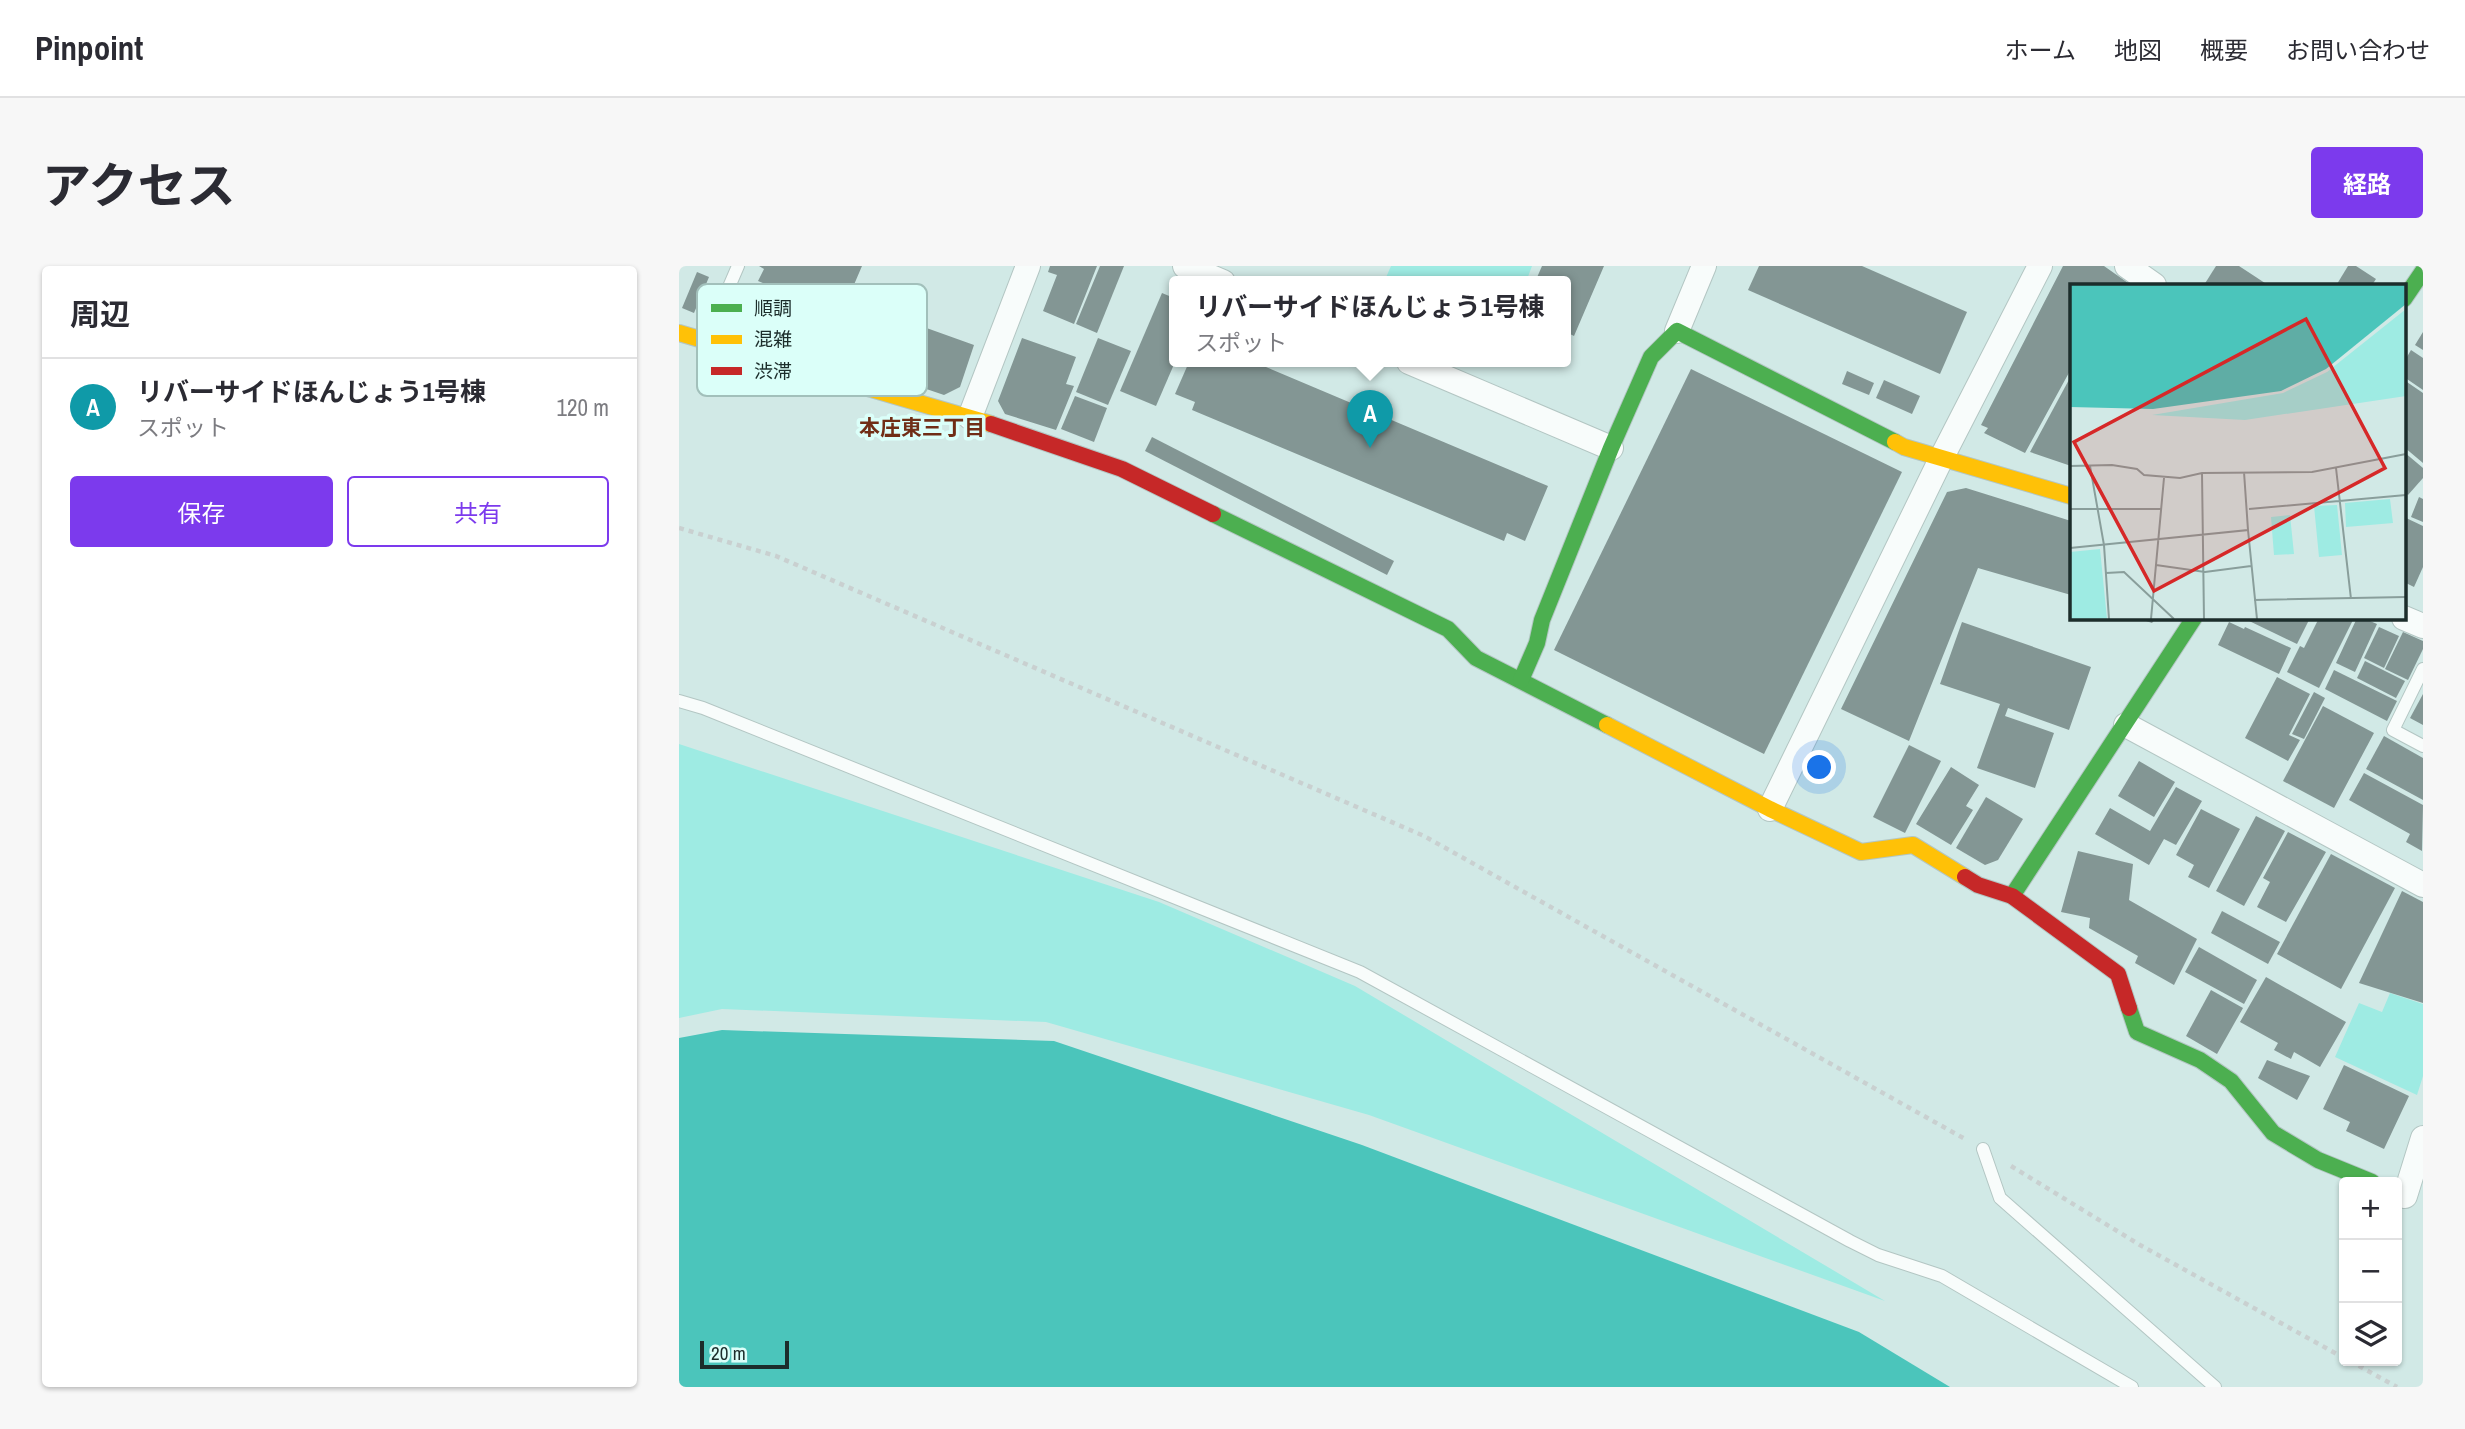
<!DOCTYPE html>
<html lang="ja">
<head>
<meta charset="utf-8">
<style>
	body { margin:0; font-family:"Archivo Narrow","Noto Sans JP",sans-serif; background:#f7f7f7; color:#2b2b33 }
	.controls { position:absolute; right:21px; bottom:21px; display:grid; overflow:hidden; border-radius:7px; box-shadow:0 2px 5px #0004 }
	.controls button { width:63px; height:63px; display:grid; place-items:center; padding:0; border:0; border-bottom:2px solid #e1e1e2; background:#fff; color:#2b2b33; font:35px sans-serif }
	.scale { position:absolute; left:21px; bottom:18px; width:89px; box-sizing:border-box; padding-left:7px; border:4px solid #1c2d2b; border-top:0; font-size:19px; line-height:24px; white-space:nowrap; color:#1c2d2b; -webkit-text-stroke:5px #dbfff9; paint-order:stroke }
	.you { position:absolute; left:1141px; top:502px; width:24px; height:24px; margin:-18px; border:5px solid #fff; border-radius:50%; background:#1a73e8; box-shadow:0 0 0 10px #1a73e833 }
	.badge { display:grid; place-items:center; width:46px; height:46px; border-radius:50%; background:#7c3aed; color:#fff; font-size:23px; font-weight:700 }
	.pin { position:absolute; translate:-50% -58px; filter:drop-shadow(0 2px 4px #0008) }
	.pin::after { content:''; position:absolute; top:37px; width:24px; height:21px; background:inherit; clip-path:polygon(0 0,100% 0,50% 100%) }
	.popup { position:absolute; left:490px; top:10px; width:402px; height:91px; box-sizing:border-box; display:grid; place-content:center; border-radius:7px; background:#fff; filter:drop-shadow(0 2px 5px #0005); font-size:23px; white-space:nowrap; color:#7c7c81 }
	.popup b { font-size:26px; color:#2b2b33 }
	.popup::after { content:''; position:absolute; left:50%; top:100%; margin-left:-14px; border:14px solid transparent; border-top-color:#fff }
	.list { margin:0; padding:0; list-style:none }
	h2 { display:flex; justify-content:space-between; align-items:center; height:91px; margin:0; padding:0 28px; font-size:30px }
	h2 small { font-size:23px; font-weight:400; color:#7c7c81 }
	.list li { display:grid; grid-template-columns:46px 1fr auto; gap:21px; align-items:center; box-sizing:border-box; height:98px; padding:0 28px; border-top:2px solid #e1e1e2 }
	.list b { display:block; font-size:26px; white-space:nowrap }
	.list p { margin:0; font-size:23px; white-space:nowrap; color:#7c7c81 }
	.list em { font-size:23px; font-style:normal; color:#7c7c81 }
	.actions { display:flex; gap:14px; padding:21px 28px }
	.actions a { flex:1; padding:16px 0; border:2px solid #7c3aed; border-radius:7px; text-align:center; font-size:24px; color:#7c3aed }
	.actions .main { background:#7c3aed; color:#fff }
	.icon { flex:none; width:38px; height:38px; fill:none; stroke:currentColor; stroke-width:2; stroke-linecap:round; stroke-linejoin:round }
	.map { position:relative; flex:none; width:1744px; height:1121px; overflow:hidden; border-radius:7px }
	header { display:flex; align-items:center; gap:42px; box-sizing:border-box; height:98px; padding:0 35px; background:#fff; border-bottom:2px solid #e1e1e2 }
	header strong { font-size:33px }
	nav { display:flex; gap:38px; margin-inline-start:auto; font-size:24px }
	.intro { display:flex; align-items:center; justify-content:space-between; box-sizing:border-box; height:168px; padding:0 42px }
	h1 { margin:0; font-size:49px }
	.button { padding:18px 32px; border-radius:7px; background:#7c3aed; color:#fff; font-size:24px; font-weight:700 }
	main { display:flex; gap:42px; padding:0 42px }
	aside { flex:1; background:#fff; border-radius:7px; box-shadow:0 2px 5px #0004 }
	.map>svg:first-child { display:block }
	.green { fill:#9eebe3 }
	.water { fill:#4bc5bb }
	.building { fill:#839694 }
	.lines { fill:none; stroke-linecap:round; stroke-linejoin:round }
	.lane-casing { stroke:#b3c6c3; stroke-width:14 }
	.street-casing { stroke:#b3c6c3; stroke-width:26 }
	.fast-casing { stroke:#b3c6c3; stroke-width:18 }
	.slow-casing { stroke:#b3c6c3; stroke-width:18 }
	.jam-casing { stroke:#b3c6c3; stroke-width:18 }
	.path { stroke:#c9d0d0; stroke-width:4.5; stroke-dasharray:5 5; stroke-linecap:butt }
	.lane { stroke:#f8fcfb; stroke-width:12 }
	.street { stroke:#f8fcfb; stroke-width:24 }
	.fast { stroke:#4caf50; stroke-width:16 }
	.slow { stroke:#ffc107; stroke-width:16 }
	.jam { stroke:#c62828; stroke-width:16 }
	.labels { text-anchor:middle; stroke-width:7; stroke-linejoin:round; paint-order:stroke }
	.neighbourhood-label { font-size:21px; font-weight:bold; fill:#702e16; stroke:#dbfff9 }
	.inset-road { fill:none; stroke:#899e9b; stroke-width:2 }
	.view { fill:#d62828; fill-opacity:0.15; stroke:#d62828; stroke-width:3.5 }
	.inset-edge { fill:none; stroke:#1c2d2b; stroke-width:3.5 }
	.key { fill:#dbfff9; stroke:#a2c0bb; stroke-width:2 }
	.key-label { font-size:19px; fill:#1c2d2b }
</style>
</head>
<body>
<header>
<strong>Pinpoint</strong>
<nav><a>ホーム</a><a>地図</a><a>概要</a><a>お問い合わせ</a></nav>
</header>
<div class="intro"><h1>アクセス</h1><a class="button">経路</a></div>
<main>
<aside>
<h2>周辺<small></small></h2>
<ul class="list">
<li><span class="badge" style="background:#0f9aa8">A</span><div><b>リバーサイドほんじょう1号棟</b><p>スポット</p></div><em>120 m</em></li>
</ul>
<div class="actions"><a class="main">保存</a><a>共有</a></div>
</aside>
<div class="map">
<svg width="1744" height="1121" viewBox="0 0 1744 1121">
	<rect width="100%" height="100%" fill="#d1e9e6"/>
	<!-- green -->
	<g class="green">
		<polygon points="712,0 853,0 847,16 705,16"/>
		<polygon points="0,478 480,636 676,720 1206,1035 690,849 367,756 43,743 0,752"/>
		<polygon points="1711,727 1744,738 1744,810 1738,829 1656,791 1680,737 1703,746"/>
	</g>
	<!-- water -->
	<polygon class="water" points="43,764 375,775 683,879 1180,1066 1271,1121 0,1121 0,772"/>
	<!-- building -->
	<g class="building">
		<polygon points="80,0 183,0 162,49 153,44 150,50 127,38 123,47 118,50 110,47 109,40 113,34 88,23 89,19 79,15 85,3"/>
		<polygon points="371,0 418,0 395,58 364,45 378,9 369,6"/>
		<polygon points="421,0 445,0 418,67 397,58"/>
		<polygon points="863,0 925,0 895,70 887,66 887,16 856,16"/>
		<polygon points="1080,0 1183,0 1288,46 1261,108 1069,24"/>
		<polygon points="1384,0 1425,0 1452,19 1392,19 1392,103 1346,187 1305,167 1309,162 1302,159"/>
		<polygon points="1537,0 1560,0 1589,19 1525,19"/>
		<polygon points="1669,0 1677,0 1697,13 1693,19 1660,19 1658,18"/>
		<polygon points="18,6 30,11 15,47 3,42"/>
		<polygon points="483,27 495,32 496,96 477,140 441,125"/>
		<polygon points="203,45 227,53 218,81 194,73"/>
		<polygon points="228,55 295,79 281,121 265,129 218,113 228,85 219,82"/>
		<polygon points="1744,66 1744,84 1736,79"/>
		<polygon points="343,72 397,91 387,118 395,120 377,164 326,148 319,135"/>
		<polygon points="419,72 452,85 429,139 397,126"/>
		<polygon points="195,75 226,86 215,115 185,105"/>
		<polygon points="1732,84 1744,92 1744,124 1725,111 1725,96"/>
		<polygon points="510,96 575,96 869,220 846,275 828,267 825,275 513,144 516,136 496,128"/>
		<polygon points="1012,103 1223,206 1085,488 875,384"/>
		<polygon points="1168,105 1195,117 1190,129 1163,118"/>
		<polygon points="1392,110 1392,200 1351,186"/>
		<polygon points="1205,114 1241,130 1233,148 1197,132"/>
		<polygon points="1725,114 1744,127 1744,197 1725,181"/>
		<polygon points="396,130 428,142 415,176 382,163"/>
		<polygon points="473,171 715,295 708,309 466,185"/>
		<polygon points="1725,186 1744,202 1744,212 1729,229 1725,225"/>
		<polygon points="1287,222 1392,255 1392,329 1299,302 1230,475 1162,443 1268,226"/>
		<polygon points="1740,231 1744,233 1744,256 1732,251"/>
		<polygon points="1725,251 1744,260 1744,301 1735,321 1725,316"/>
		<polygon points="1458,352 1477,352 1473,357"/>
		<polygon points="1564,352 1631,352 1618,378"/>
		<polygon points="1640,352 1675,352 1640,422 1608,406 1621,380 1625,382"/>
		<polygon points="1678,352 1684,352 1698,358 1676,406 1657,397"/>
		<polygon points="1283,356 1412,401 1390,464 1329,442 1326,450 1375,467 1356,522 1298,502 1321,438 1261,418"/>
		<polygon points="1550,356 1565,363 1566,361 1612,382 1600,408 1539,379"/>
		<polygon points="1700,361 1720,370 1705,402 1685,392"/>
		<polygon points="1724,366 1744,375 1744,383 1729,414 1706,403"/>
		<polygon points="1686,395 1726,415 1717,432 1678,412"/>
		<polygon points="1655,404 1718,435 1708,455 1646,423"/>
		<polygon points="1598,411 1631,428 1610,469 1621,474 1609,495 1566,472"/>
		<polygon points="1635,426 1646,432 1625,473 1613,468"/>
		<polygon points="1744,428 1744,459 1731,452"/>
		<polygon points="1644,440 1695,467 1655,542 1604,515"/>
		<polygon points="1705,470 1744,492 1744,534 1687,503"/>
		<polygon points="1230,479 1262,495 1226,567 1194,551"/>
		<polygon points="1460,495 1496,516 1475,551 1439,530"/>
		<polygon points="1272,501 1300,519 1287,540 1294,544 1272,579 1237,558"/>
		<polygon points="1685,507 1744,539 1743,585 1727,576 1731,568 1670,534"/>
		<polygon points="1497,521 1523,535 1497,579 1485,573 1470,599 1416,568 1431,542 1471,565"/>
		<polygon points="1307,531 1344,553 1319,594 1306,599 1277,582"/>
		<polygon points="1522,543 1561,563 1530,622 1509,611 1515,599 1497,589"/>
		<polygon points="1577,550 1606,565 1565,640 1537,625"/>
		<polygon points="1609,566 1647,586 1607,656 1578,641 1591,616 1584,612"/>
		<polygon points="1399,585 1454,598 1450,634 1518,673 1495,719 1456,697 1459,690 1410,662 1411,652 1382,646"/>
		<polygon points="1652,588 1716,622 1662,723 1598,688"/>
		<polygon points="1723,625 1744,636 1744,737 1680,717"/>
		<polygon points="1543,645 1601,676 1589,698 1532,667"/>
		<polygon points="1520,681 1578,714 1565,738 1506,706"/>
		<polygon points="1587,711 1667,756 1641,801 1615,786 1612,793 1595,784 1599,777 1561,756"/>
		<polygon points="1532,724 1564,742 1538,788 1507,770"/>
		<polygon points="1588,794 1631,810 1618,834 1579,812"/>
		<polygon points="1665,799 1730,830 1705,883 1667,865 1671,856 1644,843"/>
	</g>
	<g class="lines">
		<!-- lane casing -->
		<g class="lane-casing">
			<g id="lane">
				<polyline points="28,72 59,0"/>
				<polyline points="1744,403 1714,464 1744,480"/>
				<polyline points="0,435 24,442 681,706 1171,975 1199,989 1263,1010 1453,1121"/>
				<polyline points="1304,883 1321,932 1536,1121"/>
			</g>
		</g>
		<!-- street casing -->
		<g class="street-casing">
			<g id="street">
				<polyline points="506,0 544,16"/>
				<polyline points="1448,0 1475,19"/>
				<polyline points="998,65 1025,0"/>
				<polyline points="730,96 932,182"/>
				<polyline points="291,151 349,0"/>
				<polyline points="1725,352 1744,360"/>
				<polyline points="1447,459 1744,619"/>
				<polyline points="1091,543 1263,191 1361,0"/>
				<polyline points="1726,930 1744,872"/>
			</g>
		</g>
		<!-- fast casing -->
		<g class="fast-casing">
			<g id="fast">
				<polyline points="1725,33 1744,5"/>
				<polyline points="534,248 769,363 797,392 928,459"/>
				<polyline points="842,414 858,377 863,354 932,182 972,91 998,65 1216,176"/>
				<polyline points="1333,630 1515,352"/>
				<polyline points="1450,742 1458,766 1521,794 1552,815 1594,867 1639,894 1693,916"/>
			</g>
		</g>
		<!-- slow casing -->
		<g class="slow-casing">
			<g id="slow">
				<polyline points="0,67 312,158"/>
				<polyline points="1216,176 1225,181 1392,230"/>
				<polyline points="928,459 1091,543 1182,586 1234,579 1286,611"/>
			</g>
		</g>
		<!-- jam casing -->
		<g class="jam-casing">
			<g id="jam">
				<polyline points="312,158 443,203 534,248"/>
				<polyline points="1286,611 1299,619 1333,630 1439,708 1450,742"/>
			</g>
		</g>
		<!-- path -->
		<g class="path">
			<polyline points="0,262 97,290 745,570 1286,873"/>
			<polyline points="1332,900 1461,979 1665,1092"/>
			<polyline points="1671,1095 1718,1121"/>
		</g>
		<!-- lane -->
		<use href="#lane" class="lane"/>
		<!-- street -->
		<use href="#street" class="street"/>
		<!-- fast -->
		<use href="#fast" class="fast"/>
		<!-- slow -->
		<use href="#slow" class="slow"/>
		<!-- jam -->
		<use href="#jam" class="jam"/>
	</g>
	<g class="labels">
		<!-- neighbourhood labels -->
		<g class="neighbourhood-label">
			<text x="243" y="169">本庄東三丁目</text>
		</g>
	</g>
	<!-- overview -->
	<g transform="translate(1391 18)">
		<rect width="336" height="336" fill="#d1e9e6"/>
		<path d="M336,25v87l-161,24 -93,-5 131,-22 44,-21zM320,215l3,24 -47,4 -1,-24zM267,221l5,50 -23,2 -5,-51zM220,231l4,39 -20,1 -3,-38zM30,265l7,70h-37v-67z" fill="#9eebe3"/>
		<path d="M0,1h336v19l-80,65 -45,22 -128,18 -83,-2z" fill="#4bc5bb"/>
		<path class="inset-road" d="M0,182l42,-1 25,4 7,6 36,3 22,-5 110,-1 94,-18M20,182l14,79 5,74M266,184l15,131M132,189l2,146M0,225h91M179,225l157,-14M178,246l9,89M0,264l178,-18 -4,-58M86,281l49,7 46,-6M36,289l18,-1 50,47M184,316l152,-3M81,335l13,-141"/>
		<path class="view" d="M236,35l79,149 -231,123 -80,-149z"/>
		<rect width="336" height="336" class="inset-edge"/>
	</g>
	<!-- legend -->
	<rect x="18" y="18" width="230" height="112" rx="10" class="key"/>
	<rect x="32" y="38" width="31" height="8" fill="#4caf50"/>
	<rect x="32" y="69" width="31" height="9" fill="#ffc107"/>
	<rect x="32" y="101" width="31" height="8" fill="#c62828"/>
	<g class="key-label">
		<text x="75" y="49">順調</text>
		<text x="75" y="80">混雑</text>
		<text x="75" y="112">渋滞</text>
	</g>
</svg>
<div class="controls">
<button>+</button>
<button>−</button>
<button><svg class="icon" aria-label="layers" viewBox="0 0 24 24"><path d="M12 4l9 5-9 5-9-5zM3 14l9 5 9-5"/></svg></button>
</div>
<div class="scale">20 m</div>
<div class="you"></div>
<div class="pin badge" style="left:691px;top:182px;background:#0f9aa8">A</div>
<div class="popup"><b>リバーサイドほんじょう1号棟</b>スポット</div>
</div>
</main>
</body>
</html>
